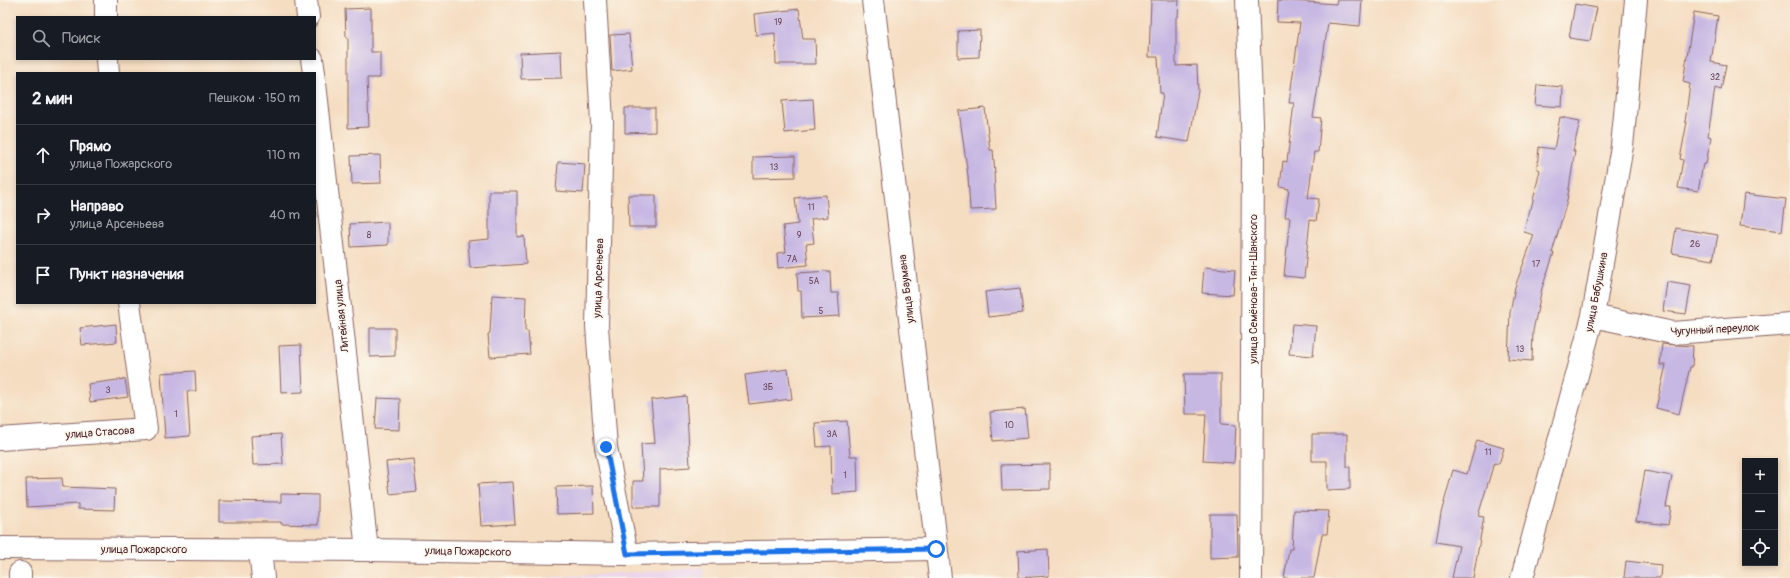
<!DOCTYPE html>
<html lang="ru">
<head>
<meta charset="utf-8">
<style>
	body { margin:0; font-family:Pangolin,sans-serif; background:#242831; color:#f1f3f6 }
	.controls { position:absolute; right:12px; bottom:12px; display:grid; overflow:hidden; border-radius:0px; box-shadow:0 2px 6px #0003 }
	.controls button { width:36px; height:36px; display:grid; place-items:center; padding:0; border:0; border-bottom:1px solid #363941; background:#171b24; color:#f1f3f6; font:20px sans-serif }
	.stop { position:absolute; width:12px; height:12px; margin:-9px; border:3px solid #1a73e8; border-radius:50%; background:#fff }
	.stop.end { background:#1a73e8; border-color:#fff; box-shadow:0 1px 4px #0008 }
	.list { margin:0; padding:0; list-style:none }
	h2 { display:flex; justify-content:space-between; align-items:center; height:52px; margin:0; padding:0 16px; font-size:17px }
	h2 small { font-size:13px; font-weight:400; color:#9ea1a6 }
	.list li { display:grid; grid-template-columns:26px 1fr auto; gap:12px; align-items:center; box-sizing:border-box; height:60px; padding:0 16px; border-top:1px solid #363941 }
	.list b { display:block; font-size:15px; white-space:nowrap }
	.list p { margin:0; font-size:13px; white-space:nowrap; color:#9ea1a6 }
	.list em { font-size:13px; font-style:normal; color:#9ea1a6 }
	.icon { flex:none; width:22px; height:22px; fill:none; stroke:currentColor; stroke-width:2; stroke-linecap:round; stroke-linejoin:round }
	.map { position:relative; flex:none; width:1790px; height:578px; overflow:hidden }
	.search { position:absolute; background:#171b24; box-shadow:0 2px 6px #0003; left:16px; top:16px; width:300px; height:44px; display:flex; align-items:center; gap:10px; box-sizing:border-box; padding:0 14px; border-radius:0px; color:#9ea1a6; font-size:15px }
	.panel { position:absolute; background:#171b24; box-shadow:0 2px 6px #0003; left:16px; top:72px; width:300px; height:232px; border-radius:0px }
	.map>svg:first-child { display:block }
	.built { fill:#ead1ed }
	.building { fill:#c7b8e3 }
	.lines { fill:none; stroke-linecap:round; stroke-linejoin:round }
	.minor-casing { stroke:#866260; stroke-width:24 }
	.major-casing { stroke:#866260; stroke-width:24 }
	.minor { stroke:#fff; stroke-width:22 }
	.major { stroke:#fff; stroke-width:22 }
	.route { stroke:#1a73e8; stroke-width:5 }
	.labels { text-anchor:middle; stroke-width:3; stroke-linejoin:round; paint-order:stroke }
	.number-label { font-size:9px; fill:#694559 }
	.street-label { font-size:11px; fill:#4a1f2b; stroke:#fbf7ec }
</style>
</head>
<body>
<div class="map">
<svg width="1790" height="578" viewBox="0 0 1790 578">
	<rect width="100%" height="100%" fill="#fbf7ec"/>
	<filter id="ink" filterUnits="userSpaceOnUse"><feTurbulence type="fractalNoise" baseFrequency=".025" numOctaves="2"/><feDisplacementMap in="SourceGraphic" scale="8" xChannelSelector="R" yChannelSelector="G"/><feConvolveMatrix kernelMatrix="1 2 1 2 8 2 1 2 1" color-interpolation-filters="sRGB"/></filter>
	<filter id="wash" filterUnits="userSpaceOnUse"><feTurbulence type="fractalNoise" baseFrequency=".012" numOctaves="4" result="noise"/><feDisplacementMap in="SourceGraphic" scale="16" xChannelSelector="R" yChannelSelector="G"/><feGaussianBlur stdDeviation="0.9" result="paint"/><feColorMatrix in="noise" values="0 0 0 0 0 0 0 0 0 0 0 0 0 0 0 0 0 1.4 0 .05"/><feComposite in="paint" operator="in"/></filter>
	<g filter="url(#wash)">
		<rect width="100%" height="100%" fill="#f5ddc1"/>
		<!-- built -->
		<polygon class="built" points="703,568 704,578 540,578"/>
		<g id="blocks">
			<!-- building -->
			<g class="building">
				<polygon points="1151,0 1179,0 1178,17 1176,17 1176,66 1197,65 1198,91 1189,142 1157,137 1163,93 1160,93 1158,57 1149,57"/>
				<polygon points="1278,0 1336,4 1337,0 1362,0 1360,26 1328,23 1322,64 1313,117 1321,118 1318,152 1314,152 1308,198 1319,199 1316,221 1310,220 1304,278 1284,276 1290,217 1285,217 1289,189 1280,187 1283,161 1287,162 1294,103 1289,103 1300,23 1277,22"/>
				<polygon points="1575,4 1597,8 1590,41 1569,38"/>
				<polygon points="371,8 371,52 380,52 380,78 367,78 369,127 348,128 348,37 346,37 345,9"/>
				<polygon points="799,9 803,39 815,39 816,64 776,64 775,33 756,35 754,14"/>
				<polygon points="1694,12 1718,16 1711,62 1726,65 1721,90 1715,88 1708,136 1711,137 1706,164 1703,164 1698,191 1678,188 1683,160 1680,159 1687,122 1685,122 1690,84 1683,82"/>
				<polygon points="980,30 979,57 958,58 958,31"/>
				<polygon points="629,34 632,69 612,71 610,35"/>
				<polygon points="561,51 562,78 521,79 520,53"/>
				<polygon points="1537,85 1563,87 1562,107 1535,105"/>
				<polygon points="813,99 815,130 785,133 782,101"/>
				<polygon points="625,108 655,108 655,132 625,133"/>
				<polygon points="985,108 990,150 993,150 995,173 994,173 996,209 970,210 968,176 959,111"/>
				<polygon points="1560,117 1580,121 1573,151 1575,151 1567,201 1552,253 1554,253 1542,288 1533,331 1532,361 1508,359 1510,312 1515,287 1534,235 1524,232 1529,209 1531,209 1540,170 1537,169 1539,147 1554,149"/>
				<polygon points="380,155 381,183 352,184 351,156"/>
				<polygon points="795,156 795,177 753,178 753,157"/>
				<polygon points="558,162 585,164 583,193 556,191"/>
				<polygon points="489,191 517,191 517,237 524,236 526,264 470,268 468,241 489,239"/>
				<polygon points="1744,194 1786,199 1782,231 1740,226"/>
				<polygon points="628,195 656,195 656,227 629,227"/>
				<polygon points="826,195 828,217 811,219 814,243 806,244 808,265 778,268 777,253 786,252 783,226 798,224 795,198"/>
				<polygon points="388,222 388,245 351,247 350,224"/>
				<polygon points="1676,228 1718,235 1713,260 1672,253"/>
				<polygon points="1204,267 1235,270 1233,295 1202,293"/>
				<polygon points="830,271 831,293 838,293 840,316 802,318 801,291 798,291 797,273"/>
				<polygon points="1667,282 1691,286 1686,314 1663,311"/>
				<polygon points="1020,288 1023,313 988,317 985,292"/>
				<polygon points="492,295 526,297 525,331 528,331 530,354 490,357 488,334 490,333"/>
				<polygon points="116,324 117,342 82,345 80,328"/>
				<polygon points="1292,324 1316,326 1313,356 1289,354"/>
				<polygon points="370,328 395,328 395,356 370,357"/>
				<polygon points="1662,344 1693,346 1692,367 1690,367 1679,414 1656,408 1666,365 1660,365"/>
				<polygon points="301,345 303,392 281,393 279,346"/>
				<polygon points="788,369 792,399 749,404 745,375"/>
				<polygon points="195,371 196,391 187,391 190,436 165,438 161,373"/>
				<polygon points="1184,374 1221,374 1221,424 1236,425 1234,463 1203,461 1206,414 1185,414"/>
				<polygon points="125,379 128,397 90,402 88,384"/>
				<polygon points="686,396 690,467 660,469 660,507 633,507 633,481 643,481 641,444 655,443 651,400"/>
				<polygon points="377,398 400,399 399,430 375,429"/>
				<polygon points="1025,409 1028,438 993,441 990,412"/>
				<polygon points="847,421 850,456 857,456 858,492 832,494 831,446 817,447 815,423"/>
				<polygon points="281,434 283,464 253,465 251,436"/>
				<polygon points="1312,434 1347,434 1347,467 1350,467 1350,489 1327,490 1327,461 1312,461"/>
				<polygon points="1477,440 1504,448 1499,464 1494,463 1478,516 1484,517 1473,578 1452,578 1459,546 1436,542 1441,513 1453,470 1467,474"/>
				<polygon points="413,459 417,491 390,494 386,462"/>
				<polygon points="1050,464 1050,489 1002,490 1001,465"/>
				<polygon points="1645,471 1672,476 1666,507 1671,507 1668,525 1636,521"/>
				<polygon points="62,478 63,487 115,489 114,510 78,509 78,504 27,507 26,479"/>
				<polygon points="512,482 515,524 481,526 478,484"/>
				<polygon points="593,486 594,513 557,514 556,487"/>
				<polygon points="281,494 318,495 318,525 281,524 281,522 219,522 219,501 281,502"/>
				<polygon points="1294,510 1329,511 1327,534 1322,534 1314,578 1284,578 1289,549 1292,549"/>
				<polygon points="1210,514 1237,514 1238,557 1210,558"/>
				<polygon points="1048,549 1049,576 1019,578 1018,551"/>
				<polygon points="1626,561 1661,565 1660,578 1624,578"/>
			</g>
		</g>
	</g>
	<g filter="url(#ink)">
		<use href="#blocks" fill-opacity="0" stroke="#866260" stroke-width="1"/>
		<g class="lines">
			<!-- minor casing -->
			<g class="minor-casing">
				<g id="minor">
					<polyline points="106,0 106,17"/>
					<polyline points="306,0 308,17"/>
					<polyline points="595,0 602,122 597,326 606,447 627,554"/>
					<polyline points="1247,0 1253,148 1251,578"/>
					<polyline points="107,59 108,73"/>
					<polyline points="312,59 314,73"/>
					<polyline points="315,83 367,550"/>
					<polyline points="1593,316 1673,333 1790,324"/>
					<polyline points="0,439 146,429 129,303"/>
					<polyline points="0,548 367,550 627,554 936,549"/>
					<polyline points="260,550 263,578"/>
					<polyline points="20,573 20,578"/>
					<polyline points="1522,578 1593,316 1622,146 1636,0"/>
				</g>
			</g>
			<!-- major casing -->
			<g class="major-casing">
				<polyline id="major" points="873,0 940,578"/>
			</g>
			<!-- minor -->
			<use href="#minor" class="minor"/>
			<!-- major -->
			<use href="#major" class="major"/>
		</g>
	</g>
	<g class="lines" filter="url(#ink)">
		<!-- route -->
		<polyline class="route" points="606,447 627,554 936,549"/>
	</g>
	<g class="labels">
		<!-- number labels -->
		<g class="number-label">
			<text x="778" y="25">19</text>
			<text x="1715" y="80">32</text>
			<text x="774" y="170">13</text>
			<text x="811" y="210">11</text>
			<text x="369" y="238">8</text>
			<text x="799" y="238">9</text>
			<text x="1695" y="247">26</text>
			<text x="792" y="262">7А</text>
			<text x="1536" y="267">17</text>
			<text x="814" y="284">5А</text>
			<text x="821" y="314">5</text>
			<text x="1520" y="352">13</text>
			<text x="768" y="390">3Б</text>
			<text x="108" y="393">3</text>
			<text x="176" y="417">1</text>
			<text x="1009" y="428">10</text>
			<text x="832" y="437">3А</text>
			<text x="1488" y="455">11</text>
			<text x="845" y="478">1</text>
		</g>
		<!-- street labels -->
		<g class="street-label">
			<text transform="translate(598 278) rotate(-88)" y="4">улица Арсеньева</text>
			<text transform="translate(906 289) rotate(-97)" y="4">улица Баумана</text>
			<text transform="translate(1253 289) rotate(-90)" y="4">улица Семёнова-Тян-Шанского</text>
			<text transform="translate(1596 292) rotate(-79)" y="4">улица Бабушкина</text>
			<text transform="translate(341 316) rotate(-96)" y="4">Литейная улица</text>
			<text transform="translate(1715 329) rotate(-3)" y="4">Чугунный переулок</text>
			<text transform="translate(100 432) rotate(-4)" y="4">улица Стасова</text>
			<text x="144" y="553">улица Пожарского</text>
			<text transform="translate(468 551) rotate(1)" y="4">улица Пожарского</text>
		</g>
	</g>
</svg>
<div class="controls">
<button>+</button>
<button>−</button>
<button><svg class="icon" aria-label="locate" viewBox="0 0 24 24"><circle cx="12" cy="12" r="6"/><path d="M12 2v4M12 18v4M2 12h4M18 12h4"/></svg></button>
</div>
<div class="stop" style="left:936px;top:549px"></div>
<div class="stop end" style="left:606px;top:447px"></div>
<div class="search"><svg class="icon" aria-label="search" viewBox="0 0 24 24"><circle cx="10" cy="10" r="6"/><path d="M15 15l6 6"/></svg>Поиск</div>
<section class="panel">
<h2>2 мин<small>Пешком · 150 m</small></h2>
<ul class="list">
<li><svg class="icon" aria-label="ahead" viewBox="0 0 24 24"><path d="M12 20V5M6 11l6-6 6 6"/></svg><div><b>Прямо</b><p>улица Пожарского</p></div><em>110 m</em></li>
<li><svg class="icon" aria-label="right" viewBox="0 0 24 24"><path d="M7 20v-9h11M14 6l5 5-5 5"/></svg><div><b>Направо</b><p>улица Арсеньева</p></div><em>40 m</em></li>
<li><svg class="icon" aria-label="arrive" viewBox="0 0 24 24"><path d="M6 21V4h12l-3 4 3 4H6"/></svg><div><b>Пункт назначения</b></div></li>
</ul>
</section>
</div>
</body>
</html>
